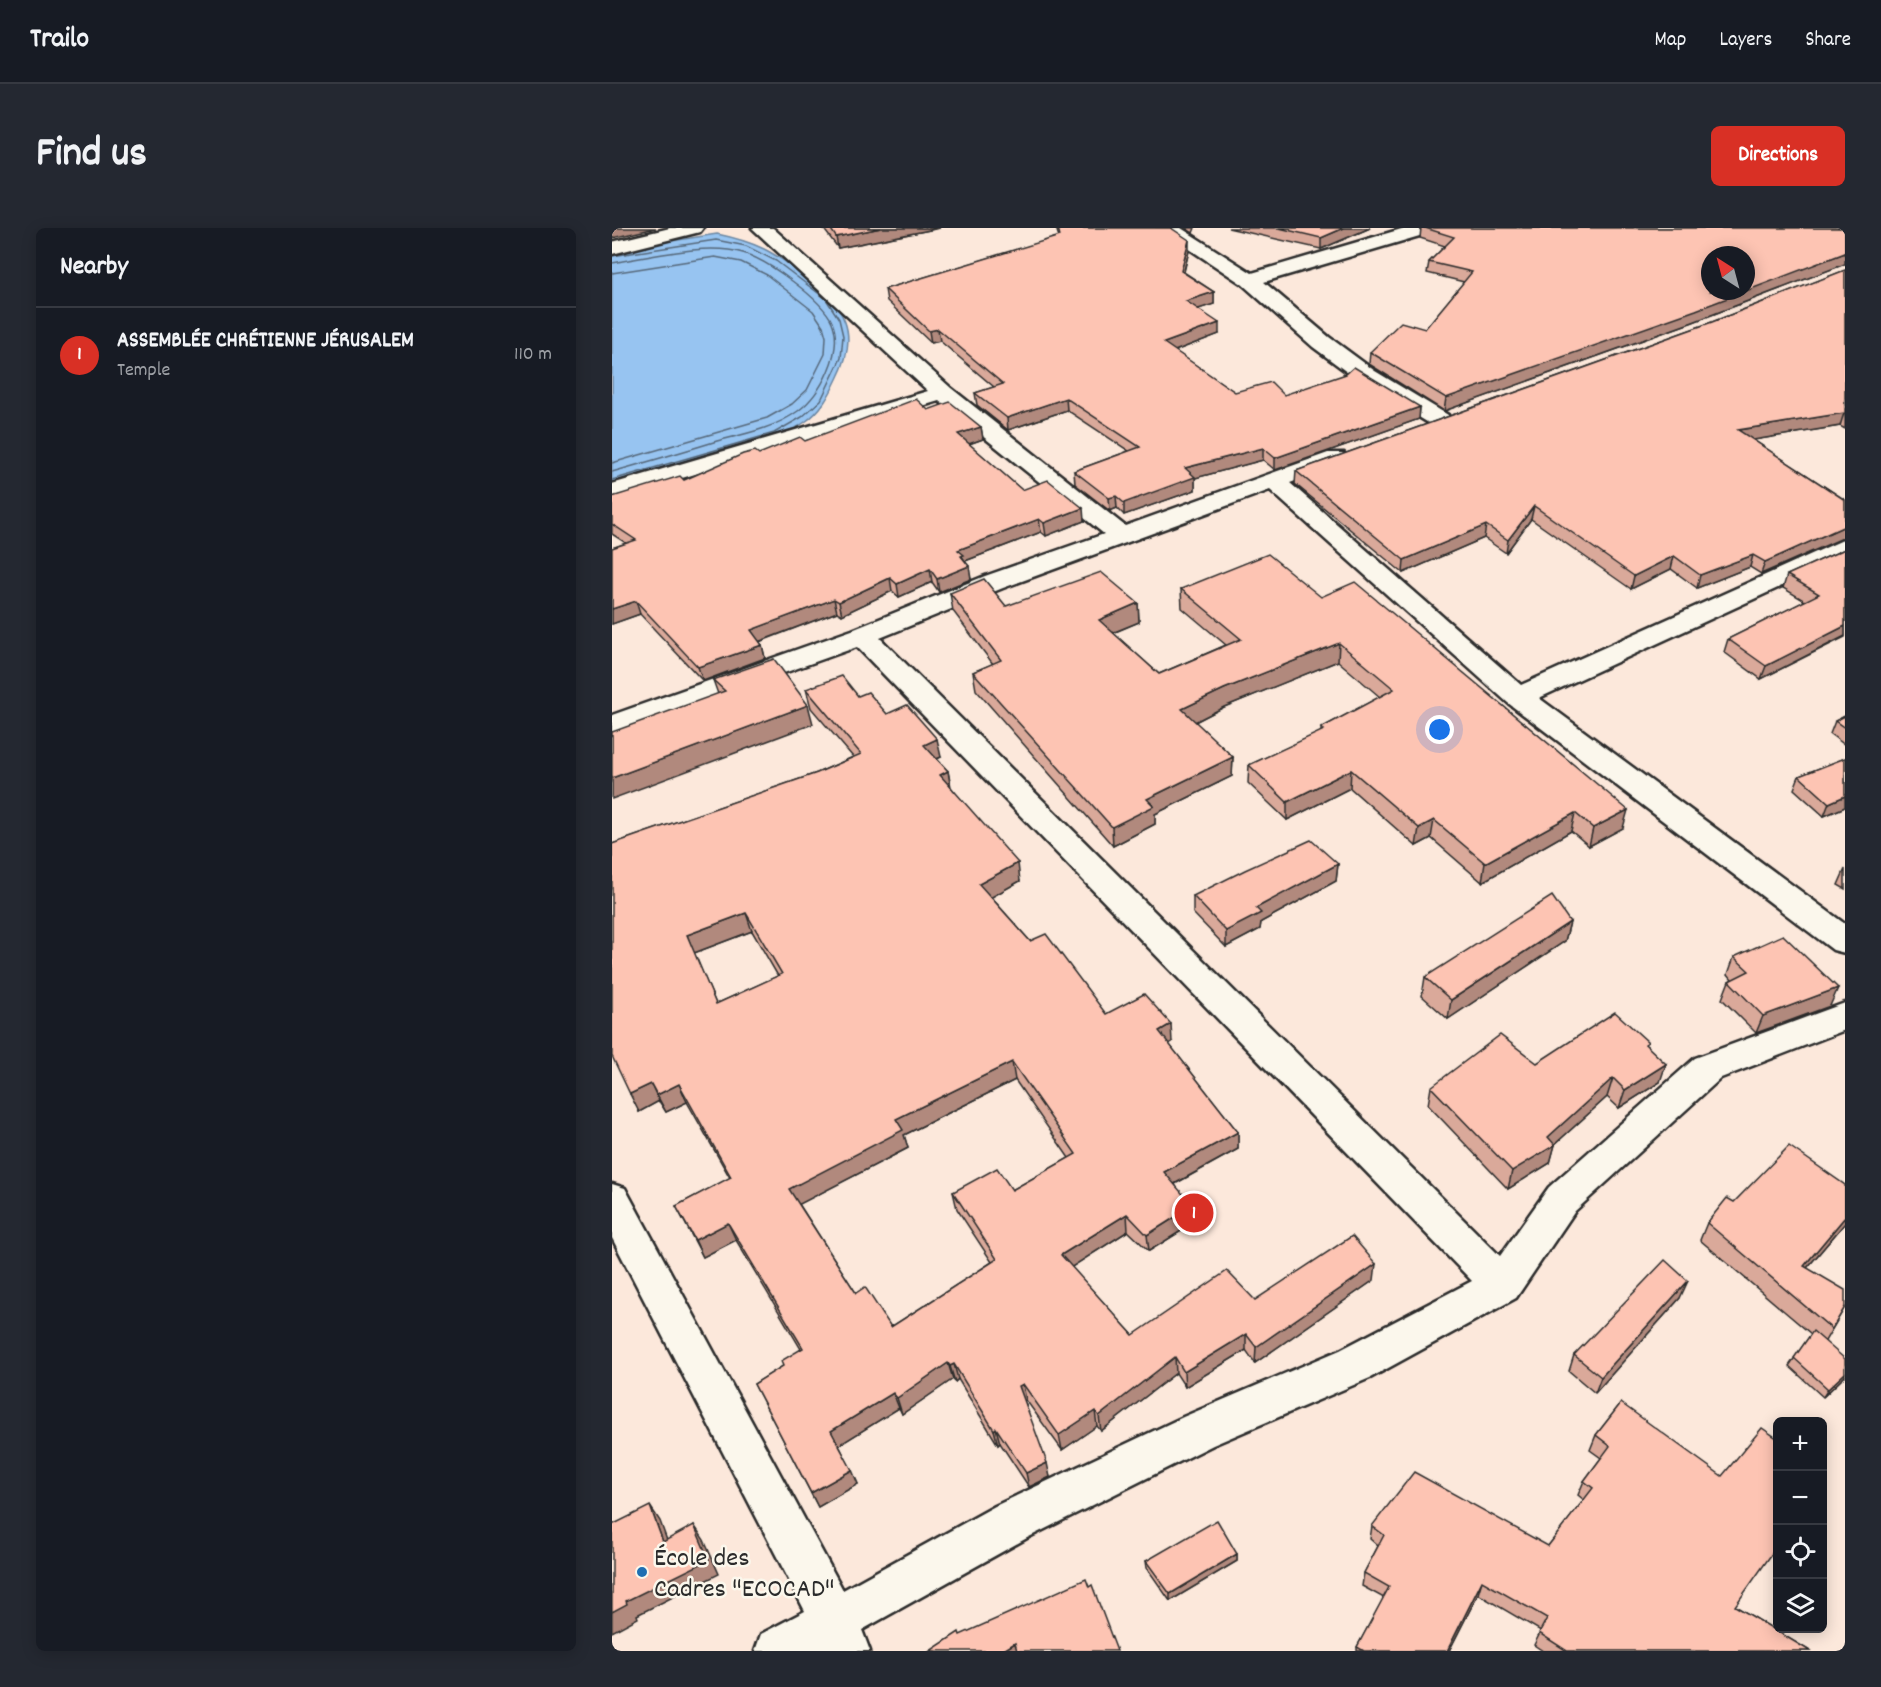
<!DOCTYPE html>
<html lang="en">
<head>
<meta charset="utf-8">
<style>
	body { margin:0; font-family:Dekko,sans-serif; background:#242831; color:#f1f3f6 }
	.controls { position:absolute; right:18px; bottom:18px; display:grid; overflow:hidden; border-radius:9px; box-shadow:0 3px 15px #0003 }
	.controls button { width:54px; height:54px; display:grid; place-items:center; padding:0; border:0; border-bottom:2px solid #363941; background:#171b24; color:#f1f3f6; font:30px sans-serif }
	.compass { position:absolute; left:1089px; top:18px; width:54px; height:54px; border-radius:50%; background:#171b24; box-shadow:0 3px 15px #0003; rotate:324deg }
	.you { position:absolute; left:828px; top:502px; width:21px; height:21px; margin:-15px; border:4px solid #fff; border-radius:50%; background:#1a73e8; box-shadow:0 0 0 9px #1a73e833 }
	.badge { display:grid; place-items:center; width:39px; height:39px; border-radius:50%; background:#d93025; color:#fff; font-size:20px; font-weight:700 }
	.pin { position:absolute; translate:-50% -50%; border:3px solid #fff; box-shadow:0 2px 6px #0006 }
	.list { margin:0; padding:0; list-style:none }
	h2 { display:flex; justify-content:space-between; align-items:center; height:78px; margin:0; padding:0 24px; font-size:26px }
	h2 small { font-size:20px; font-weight:400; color:#9ea1a6 }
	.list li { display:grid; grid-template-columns:39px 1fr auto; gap:18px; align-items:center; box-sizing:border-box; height:96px; padding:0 24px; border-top:2px solid #363941 }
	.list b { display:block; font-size:22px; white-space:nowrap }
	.list p { margin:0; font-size:20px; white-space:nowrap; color:#9ea1a6 }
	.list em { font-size:20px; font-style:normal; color:#9ea1a6 }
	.icon { flex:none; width:33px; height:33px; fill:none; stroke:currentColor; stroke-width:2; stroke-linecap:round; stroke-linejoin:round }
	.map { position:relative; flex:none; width:1233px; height:1423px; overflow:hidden; border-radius:9px }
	header { display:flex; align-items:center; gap:36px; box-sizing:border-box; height:84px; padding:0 30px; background:#171b24; border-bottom:2px solid #363941 }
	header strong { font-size:28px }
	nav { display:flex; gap:33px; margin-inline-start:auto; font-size:21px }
	.intro { display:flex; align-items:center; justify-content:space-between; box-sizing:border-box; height:144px; padding:0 36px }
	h1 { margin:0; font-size:42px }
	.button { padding:15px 27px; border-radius:9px; background:#d93025; color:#fff; font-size:21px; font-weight:700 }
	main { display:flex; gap:36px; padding:0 36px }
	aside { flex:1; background:#171b24; border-radius:9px; box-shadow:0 3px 15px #0003 }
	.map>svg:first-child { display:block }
	.water { fill:#97c4f1; stroke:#6c87a2; stroke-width:1.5 }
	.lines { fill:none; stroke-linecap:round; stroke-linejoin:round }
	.shore { stroke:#56687a; stroke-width:1.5 }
	.minor-casing { stroke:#2b2b2b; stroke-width:5 }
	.minor { fill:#fbf7ec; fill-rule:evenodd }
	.wall { fill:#daa99a; stroke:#2b2b2b; stroke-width:1.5; fill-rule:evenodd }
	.shaded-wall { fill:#b1897d; stroke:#2b2b2b; stroke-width:1.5 }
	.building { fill:#fdc4b3; stroke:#2b2b2b; stroke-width:1.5; fill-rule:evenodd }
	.poi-dot { fill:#1f6fb2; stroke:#fbf7ec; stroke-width:2 }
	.labels { text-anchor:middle; stroke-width:5; stroke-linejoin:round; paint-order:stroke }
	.near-poi-label { font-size:27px; fill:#2b2b2b; stroke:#fbf7ec; text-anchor:start }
</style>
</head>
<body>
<header>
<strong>Trailo</strong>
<nav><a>Map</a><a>Layers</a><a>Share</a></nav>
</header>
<div class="intro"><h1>Find us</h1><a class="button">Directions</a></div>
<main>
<aside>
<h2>Nearby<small></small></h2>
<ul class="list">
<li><span class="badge">1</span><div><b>ASSEMBLÉE CHRÉTIENNE JÉRUSALEM</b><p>Temple</p></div><em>110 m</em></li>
</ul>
</aside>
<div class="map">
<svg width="1233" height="1423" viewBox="0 0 1233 1423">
	<rect width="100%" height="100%" fill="#fce8db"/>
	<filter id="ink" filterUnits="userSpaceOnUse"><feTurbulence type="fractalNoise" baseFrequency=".0167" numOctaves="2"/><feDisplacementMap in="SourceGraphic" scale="12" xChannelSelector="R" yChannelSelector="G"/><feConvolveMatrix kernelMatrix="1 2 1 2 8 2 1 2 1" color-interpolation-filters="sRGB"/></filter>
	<g filter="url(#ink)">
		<!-- water -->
		<path class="water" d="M105,6c39,8 57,18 88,42 39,30 56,56 32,103 -8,17 -16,32 -32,43 -25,18 -55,24 -84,33 -36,10 -73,21 -109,32v-237z"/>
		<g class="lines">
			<!-- shore -->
			<g class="shore">
				<polyline points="0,28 104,12 134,18 164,33 214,71 227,91 231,108 229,130 209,172 190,189 162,205 0,252"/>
				<path d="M0,35c39,-6 94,-21 131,-10 24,7 79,46 89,69 12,29 -11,72 -34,89 -23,17 -53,23 -81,30 -35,11 -70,21 -105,31"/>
				<polyline points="0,45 103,29 129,34 155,47 201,83 211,98 214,109 213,126 195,162 180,176 155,190 0,235"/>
			</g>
			<!-- minor casing -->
			<g class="minor-casing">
				<g id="minor">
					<polygon points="58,0 91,0 88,4 0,26 0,14"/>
					<polygon points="140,0 161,0 339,160 513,298 716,225 732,225 736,230 732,235 678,255 909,457 1233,311 1233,329 927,470 1233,696 1233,725 1221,722 896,475 658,262 391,360 268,410 888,1028 937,959 1083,830 1233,775 1233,802 1109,850 963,983 904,1070 758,1150 601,1217 415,1310 250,1402 258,1423 143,1423 149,1406 193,1383 0,1010 0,956 13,960 231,1362 383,1278 571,1189 728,1122 860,1053 245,419 0,506 0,487 240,402 373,348 492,306 327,173 0,271 0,256 316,163"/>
					<polygon points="546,0 569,0 640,45 793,0 824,0 821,4 652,54 717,109 763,143 836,187 839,192 836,197 820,197 747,153 701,119 630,56"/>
				</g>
			</g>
			<!-- minor -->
			<use href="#minor" class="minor"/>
		</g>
		<!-- wall -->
		<g class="wall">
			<polygon points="211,0 328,0 226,20"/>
			<polygon points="444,0 559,0 577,23 572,44 602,64 602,76 586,81 607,106 563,123 623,164 672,167 808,179 807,191 663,242 651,232 583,250 583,262 512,287 505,280 498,283 463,256 462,243 517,223 455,182 396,202 365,177 363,165 382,159 328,113 319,115 275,73 273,61 447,9"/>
			<polygon points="573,0 583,0 581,5"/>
			<polygon points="616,0 758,0 709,21"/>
			<polygon points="809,0 1233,0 1233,36 1081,94 832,183 757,136 758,124 813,101 852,54 815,45 817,34 833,18 808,10"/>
			<polygon points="1233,42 1233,201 1228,198 1141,212 1233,272 1233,309 1149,346 1138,339 1085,360 1059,341 1019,361 919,291 894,325 872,310 791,345 683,256 684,243 1100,94"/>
			<polygon points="316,182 369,199 371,211 357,216 410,262 472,293 434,308 429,304 353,333 359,351 327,364 320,354 287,369 280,363 230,387 225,384 147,414 150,417 153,430 91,453 28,386 0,396 0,320 14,315 0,306 0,269 72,252 147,226 193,213"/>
			<polygon points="1233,321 1233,409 1149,451 1112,424 1116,411 1193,373 1171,360 1175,347"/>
			<polygon points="569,361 709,369 1011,600 977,618 959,603 870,654 819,610 804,618 738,560 675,592 636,555 637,537 709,504 709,500 768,469 726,433 612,479 583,494 621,529 620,548 543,586 543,596 501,618 364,462 361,444 381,436 341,383 338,365 394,378 526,375 527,394 501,405 547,446 614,417 570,380"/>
			<polygon points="101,452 201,496 106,466"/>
			<path d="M194,461l52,7 29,18 54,43 -4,2 11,12 3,16 69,94 -29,16 39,44 76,73 66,28 -3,2 69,88v17l-63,35 19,39 -45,28 -21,-20 -57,36 62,68 122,-35 119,-20 -119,83 -9,-13 -61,37 -9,-14 -75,58 -4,-5 -35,24 -36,-50 -2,1 26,76 -21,10 -29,-44 -2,2 -40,-66 -3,3 -2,-3 -51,35 -3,-6 -60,37 19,39 -40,23 -64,-123 29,-18 18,-17 -65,-109 -33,17 -27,-51 54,-28 -43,-76 -21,10 -7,-11 -20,11 -27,-268 205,-71 36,-16 -42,-49zM140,703l26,45 -62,28 -22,-51zM403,852l54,78 -57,32 -59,2 4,17 35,53 -101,65 -35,-34 -57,-89 109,-56 -4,-13z"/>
			<polygon points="1233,488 1233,517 1218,506 1223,493"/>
			<polygon points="1233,530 1233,579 1212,588 1182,561 1187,548"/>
			<polygon points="726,636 724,653 649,694 648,701 614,719 581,685 581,668"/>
			<polygon points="1233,641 1233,661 1226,657"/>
			<polygon points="958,694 953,713 836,791 810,768 813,749"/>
			<polygon points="1122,729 1218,778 1144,805 1110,771 1117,753 1120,751 1116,746"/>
			<polygon points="1035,818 1048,854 1007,880 995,869 943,916 938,935 896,961 816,877 819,859 925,835"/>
			<polygon points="1122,974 1233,995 1195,1040 1233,1079 1213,1113 1233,1148 1211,1169 1177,1138 1199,1106 1088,1012 1095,995"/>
			<polygon points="1068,1070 983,1165 957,1143 962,1127"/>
			<polygon points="1009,1175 1123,1378 1198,1423 931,1423 922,1417 929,1403 866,1366 837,1423 745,1423 745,1419 772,1370 750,1358 752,1345 766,1318 758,1311 760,1298 936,1318 972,1272 966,1267 972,1253 989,1230 978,1222 984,1207"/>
			<polygon points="625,1326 625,1333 558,1373 535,1340 534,1333"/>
		</g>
		<!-- shaded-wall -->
		<g class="shaded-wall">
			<polygon points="0,0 44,0 0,10"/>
			<polygon points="269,0 328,0 226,20 224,9"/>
			<polygon points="732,0 758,0 709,21 709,10"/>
			<polygon points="577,12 577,23 569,54 569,43"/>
			<polygon points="1233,25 1233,36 1081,94 832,183 834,170"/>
			<polygon points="602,64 602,76 574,85 574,73"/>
			<polygon points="607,95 607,106 552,127 552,115"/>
			<polygon points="326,101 328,113 319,115 317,103"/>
			<polygon points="454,170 455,182 396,202 395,190"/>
			<polygon points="808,179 807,191 663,242 663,230"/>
			<polygon points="1232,185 1228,198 1123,215 1126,202"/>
			<polygon points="369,199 371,211 348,219 346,206"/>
			<polygon points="651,220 651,232 583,250 583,262 512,287 512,275 573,240"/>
			<polygon points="504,268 505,280 498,283 497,270"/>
			<polygon points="922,278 919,291 894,325 896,312"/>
			<polygon points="471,280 472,293 434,308 432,295"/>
			<polygon points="427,291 429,304 353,333 346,322"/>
			<polygon points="874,297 872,310 791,345 792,332"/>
			<polygon points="1233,298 1233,309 1149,346 1153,334"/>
			<polygon points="1141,327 1138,339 1085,360 1088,347"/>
			<polygon points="1062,328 1059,341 1019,361 1022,348"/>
			<polygon points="357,338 359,351 327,364 325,351"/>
			<polygon points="318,341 320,354 287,369 285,356"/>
			<polygon points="278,350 280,363 230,387 227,374"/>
			<polygon points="222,371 225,384 143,415 139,402"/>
			<polygon points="24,373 28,386 0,396 0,381"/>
			<polygon points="526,375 527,394 488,410 487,392"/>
			<polygon points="1233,398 1233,408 1149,451 1154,438"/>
			<polygon points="727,415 726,433 612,479 571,500 570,481 612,461"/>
			<polygon points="150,417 153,430 91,453 86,439"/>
			<polygon points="196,477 201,496 0,571 0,550"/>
			<polygon points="325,511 329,529 315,535 312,517"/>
			<polygon points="621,529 620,548 543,586 543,596 501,618 500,599 535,571"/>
			<polygon points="739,542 738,560 675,592 675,574"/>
			<polygon points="336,543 339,562 328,547"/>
			<polygon points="1233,568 1233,579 1212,588 1217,575"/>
			<polygon points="1016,582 1011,600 977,618 981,600"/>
			<polygon points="963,585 959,603 870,654 873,635"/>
			<polygon points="822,592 819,610 804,618 807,600"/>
			<polygon points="406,635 408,653 371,674 367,656"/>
			<polygon points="726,636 724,653 649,694 648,701 614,719 614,703 644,680"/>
			<polygon points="134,685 140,703 82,725 75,707"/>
			<polygon points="958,694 953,713 836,791 839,772"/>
			<polygon points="1226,760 1218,778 1144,805 1151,788"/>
			<polygon points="559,796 560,814 548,821 547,803"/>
			<polygon points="400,834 403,852 292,907 296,920 184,978 177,961 284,891"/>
			<polygon points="1054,836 1048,854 1007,880 1013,862"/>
			<polygon points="1001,850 995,869 942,917 943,917 938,935 896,961 900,943 936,909"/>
			<polygon points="39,856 47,873 27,884 18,866"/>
			<polygon points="67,856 75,874 54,884 45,867"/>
			<polygon points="626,904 626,921 553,961 552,944"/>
			<polygon points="581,978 582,995 537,1023 535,1007"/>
			<polygon points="515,986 516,1003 452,1044 449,1027"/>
			<polygon points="1233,989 1233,995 1183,1054 1192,1038"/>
			<polygon points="116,995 124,1012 91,1029 83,1012"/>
			<polygon points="764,1036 762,1052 643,1135 644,1119"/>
			<polygon points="1076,1053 1068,1070 983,1165 989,1149"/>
			<polygon points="634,1106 634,1122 573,1159 572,1144"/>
			<polygon points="563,1129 564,1145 489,1203 487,1188"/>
			<polygon points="336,1135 341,1151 290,1186 285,1170"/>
			<polygon points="342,1136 346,1151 343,1154 338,1138"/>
			<polygon points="1233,1145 1233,1148 1211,1169 1216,1161"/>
			<polygon points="411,1156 414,1172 410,1174 407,1158"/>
			<polygon points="281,1165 287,1180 226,1218 219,1203"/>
			<polygon points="483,1183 485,1198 450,1222 447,1207"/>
			<polygon points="384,1200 388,1215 386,1217 382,1202"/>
			<polygon points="435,1235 438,1249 417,1259 414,1245"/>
			<polygon points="240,1242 246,1256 206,1279 199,1265"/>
			<polygon points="38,1278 48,1293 61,1329 51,1314"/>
			<polygon points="82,1297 92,1312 107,1346 25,1387 26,1390 0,1404 0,1384 14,1373"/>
			<polygon points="625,1326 625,1333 558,1373 558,1366"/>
			<polygon points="870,1353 866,1366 837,1423 835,1423"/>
			<polygon points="403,1415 406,1423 390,1423"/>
		</g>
		<!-- building -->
		<g class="building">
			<polygon points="218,0 269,0 224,9"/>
			<polygon points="446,0 559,0 577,12 569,43 602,64 574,73 607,95 552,115 623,164 659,154 672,167 734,146 742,139 808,179 663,230 651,220 573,240 583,249 512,275 504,268 497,270 462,243 528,219 454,170 395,190 363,165 391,156 326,101 317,103 273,61 448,8"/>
			<polygon points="667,0 732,0 709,10"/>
			<path d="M813,0h420v25l-149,57 -250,88 -76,-46 31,-30 24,7 47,-57 -43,-10 25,-25zM1098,27h36v36h-36z"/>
			<polygon points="1233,42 1233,186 1232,185 1126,202 1233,272 1233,298 1153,334 1141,327 1088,347 1062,328 1022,348 922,278 896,312 874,297 792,332 684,243 1100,94"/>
			<polygon points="304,171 316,182 338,174 369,199 346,206 410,262 436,252 471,280 432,295 427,291 346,322 352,327 349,328 357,338 325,351 318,341 285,356 278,350 227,374 222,371 139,402 150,417 86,439 24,373 0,381 0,320 24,312 0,296 0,269 68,248 72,252 131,226 143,223 147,226 188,209 193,213"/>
			<polygon points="1233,321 1233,398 1154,438 1116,411 1207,366 1175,347"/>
			<polygon points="656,326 709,369 743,354 1016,582 981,600 963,585 873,635 822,592 807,600 739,542 675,574 637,537 712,502 709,500 782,461 727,415 612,461 570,481 621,529 535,571 542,578 500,599 361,444 389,432 338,365 372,351 394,378 489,344 526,375 487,392 547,446 629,411 569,361"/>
			<polygon points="162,431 196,477 0,550 0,504 113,463 101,452"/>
			<path d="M230,448l16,20 10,-4 19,22 20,-9 30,34 -13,6 24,26 -8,4 78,88 -39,21 51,57 16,-7 60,80 38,-20 27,30 -12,7 79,101 -74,40 29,34 -46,29 -20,-21 -66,41 72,80 94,-64 28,29 97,-64 24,28 -120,83 -10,-13 -62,38 -9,-15 -76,59 -4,-5 -36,24 -36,-51 -4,2 28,77 -21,10 -30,-45 -2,2 -40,-66 -4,2 -2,-3 -51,35 -4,-5 -62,38 21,39 -41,23 -57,-109 29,-18 -2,-5 22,-13 -75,-125 -33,17 -19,-34 55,-29 -52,-93 -22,11 -6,-11 -21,10 -18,-38v-212l205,-71 44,-19 -55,-65zM134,685l36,61 -66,30 -29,-69zM400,834l64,92 -64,36 -15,-22 -44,24 44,67 -106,68 -26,-40 -9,6 -67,-104 114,-59 -7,-11z"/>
			<polygon points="1233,488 1233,500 1223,493"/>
			<polygon points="1233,530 1233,568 1217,575 1187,548"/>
			<polygon points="699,612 726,636 644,680 649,685 614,703 581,668 633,642"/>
			<polygon points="940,668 958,694 839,772 813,749"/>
			<polygon points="1171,707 1226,760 1151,788 1117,753 1137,743 1122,729"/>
			<polygon points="1003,784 1036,814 1033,816 1054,836 1013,862 1001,850 936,909 943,917 900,943 819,859 888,807 925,835"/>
			<polygon points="1177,918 1233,957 1233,989 1192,1038 1233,1062 1233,1079 1220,1101 1095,995 1115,970 1122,974"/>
			<polygon points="1053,1032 1076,1053 989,1149 962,1127"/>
			<polygon points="1201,1103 1233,1131 1233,1145 1216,1161 1182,1130"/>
			<polygon points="1009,1175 1110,1248 1150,1200 1166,1211 1166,1317 1123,1378 1198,1423 955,1423 927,1405 935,1390 870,1353 835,1423 752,1423 745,1419 777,1359 752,1345 772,1307 760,1298 802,1244 936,1318 981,1260 972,1253 998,1218 984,1207"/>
			<polygon points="38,1278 51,1314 82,1297 97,1332 14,1373 15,1376 0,1384 0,1297"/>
			<polygon points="605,1292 625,1326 558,1366 534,1333"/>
			<polygon points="474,1351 477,1359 480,1357 505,1423 405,1423 403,1415 390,1423 318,1423 347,1404 348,1407"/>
		</g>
	</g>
	<!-- markers -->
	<circle class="poi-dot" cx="30" cy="1344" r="6"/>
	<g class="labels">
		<!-- near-poi labels -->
		<g class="near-poi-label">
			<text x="42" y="1337">École des<tspan x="42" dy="31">Cadres "ECOCAD"</tspan></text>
		</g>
	</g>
</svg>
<div class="controls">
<button>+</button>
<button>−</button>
<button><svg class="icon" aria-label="locate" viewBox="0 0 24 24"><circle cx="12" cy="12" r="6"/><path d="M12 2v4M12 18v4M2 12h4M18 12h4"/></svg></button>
<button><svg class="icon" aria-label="layers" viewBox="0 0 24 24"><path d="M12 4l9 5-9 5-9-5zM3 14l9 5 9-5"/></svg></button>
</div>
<svg class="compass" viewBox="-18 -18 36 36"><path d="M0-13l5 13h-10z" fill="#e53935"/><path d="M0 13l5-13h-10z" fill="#9ea1a6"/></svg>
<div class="you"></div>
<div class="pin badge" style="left:582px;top:985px">1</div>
</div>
</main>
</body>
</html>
